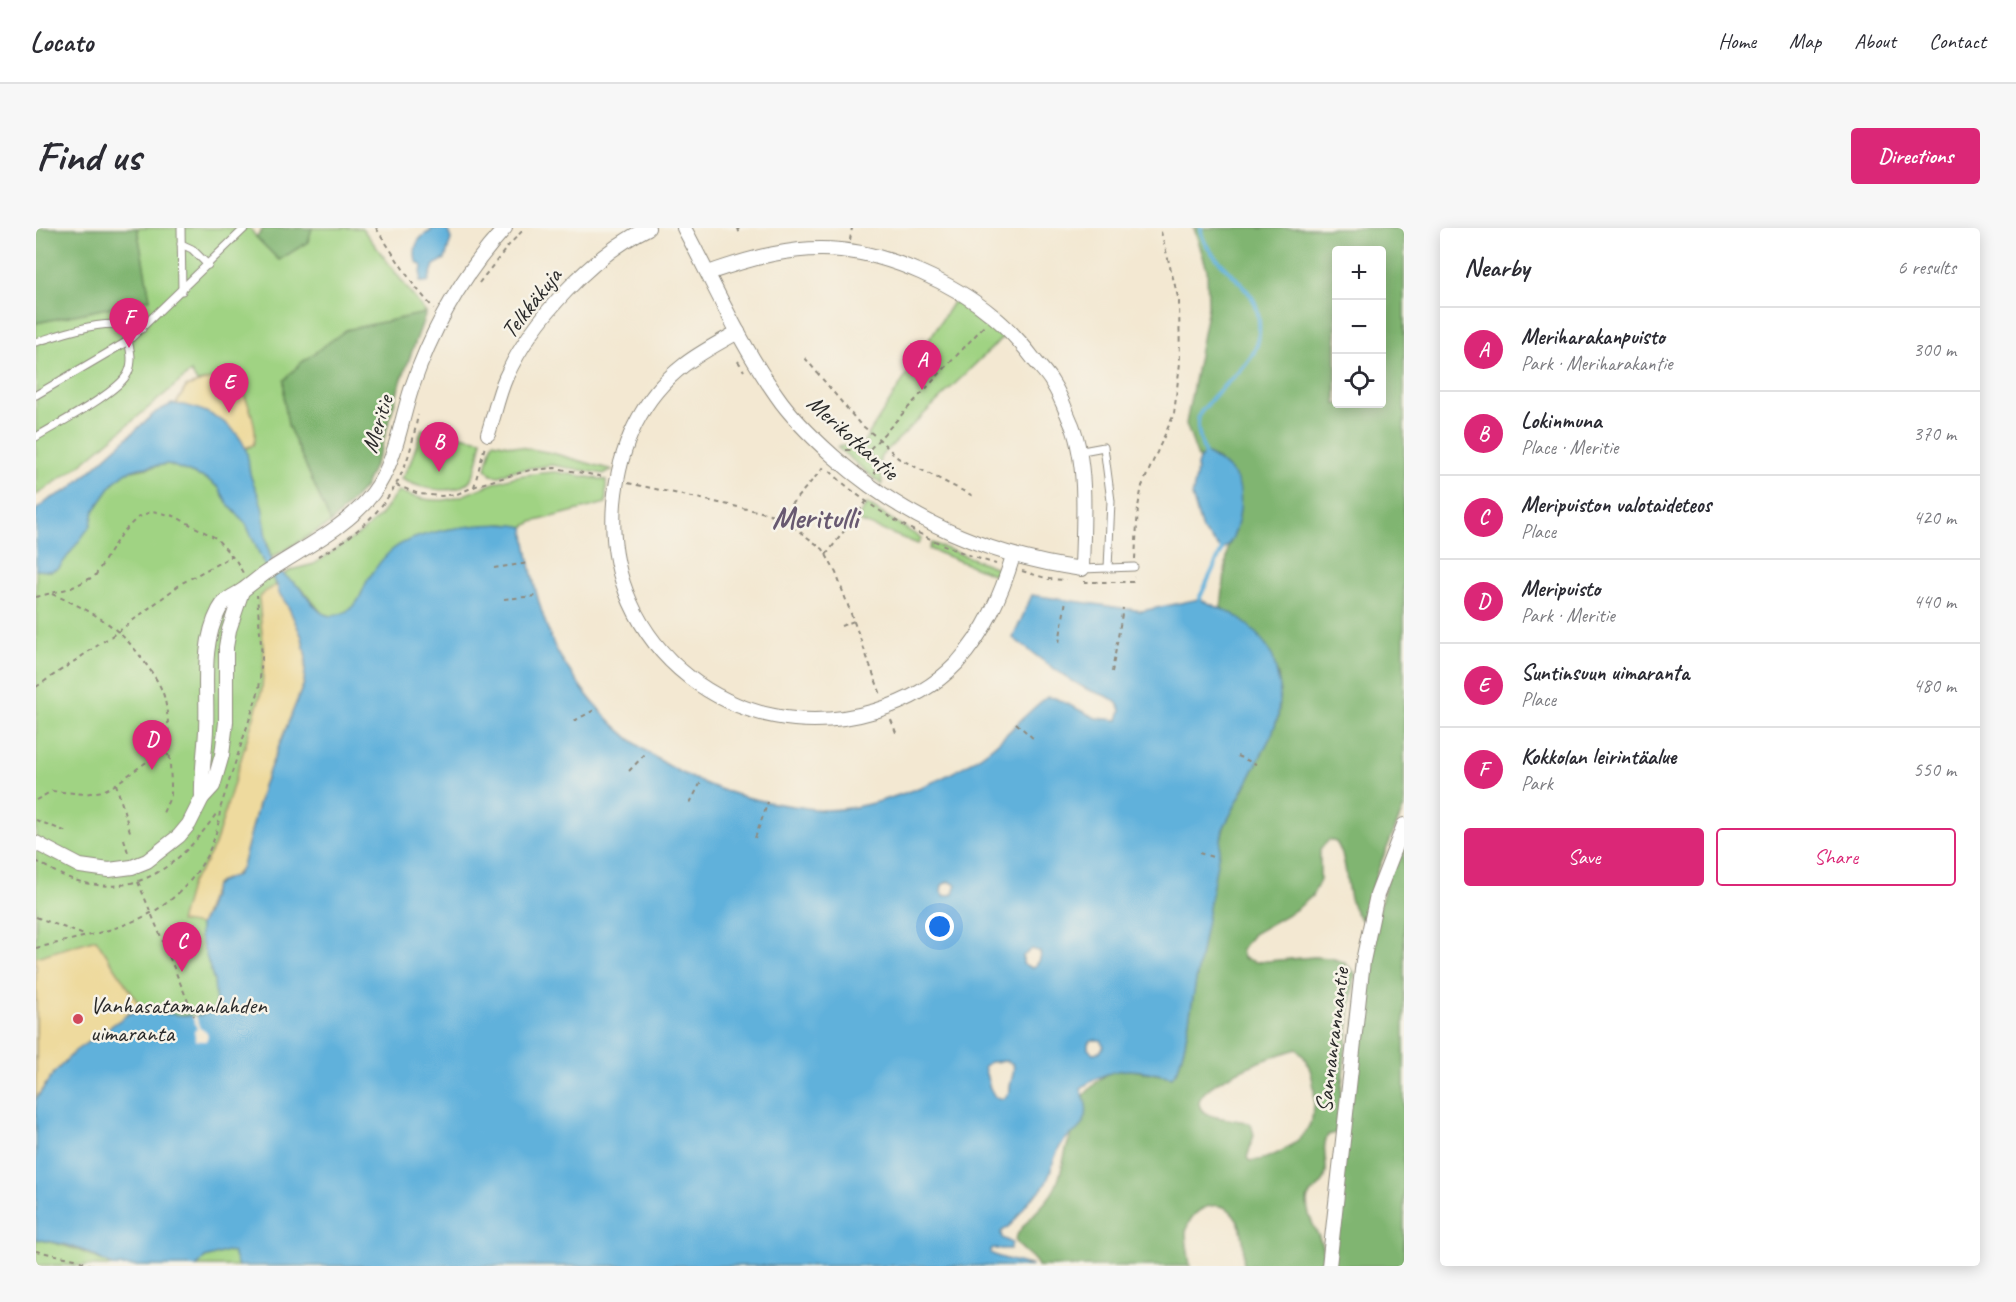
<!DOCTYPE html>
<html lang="en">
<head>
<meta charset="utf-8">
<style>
	body { margin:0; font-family:Caveat,sans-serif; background:#f7f7f7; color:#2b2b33 }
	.controls { position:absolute; right:18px; top:18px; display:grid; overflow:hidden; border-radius:6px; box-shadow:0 3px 15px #0003 }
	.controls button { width:54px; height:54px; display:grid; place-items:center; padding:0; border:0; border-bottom:2px solid #e1e1e2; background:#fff; color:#2b2b33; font:30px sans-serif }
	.you { position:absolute; left:904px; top:699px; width:21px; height:21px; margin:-15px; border:4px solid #fff; border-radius:50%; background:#1a73e8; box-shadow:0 0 0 9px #1a73e833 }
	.badge { display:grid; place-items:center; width:39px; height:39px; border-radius:50%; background:#db2777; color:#fff; font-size:20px; font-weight:700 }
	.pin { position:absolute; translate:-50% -50px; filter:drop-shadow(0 2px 3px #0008) }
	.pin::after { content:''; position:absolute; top:32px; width:21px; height:18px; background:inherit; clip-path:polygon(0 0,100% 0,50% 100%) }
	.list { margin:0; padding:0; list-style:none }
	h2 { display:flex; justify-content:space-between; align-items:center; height:78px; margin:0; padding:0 24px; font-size:26px }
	h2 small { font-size:20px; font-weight:400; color:#7c7c81 }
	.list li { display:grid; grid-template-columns:39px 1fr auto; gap:18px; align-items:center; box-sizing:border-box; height:84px; padding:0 24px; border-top:2px solid #e1e1e2 }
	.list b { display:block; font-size:22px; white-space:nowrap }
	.list p { margin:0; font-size:20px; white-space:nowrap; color:#7c7c81 }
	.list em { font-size:20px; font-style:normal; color:#7c7c81 }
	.actions { display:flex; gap:12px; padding:18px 24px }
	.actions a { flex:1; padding:14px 0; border:2px solid #db2777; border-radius:6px; text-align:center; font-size:21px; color:#db2777 }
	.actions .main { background:#db2777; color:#fff }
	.icon { flex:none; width:33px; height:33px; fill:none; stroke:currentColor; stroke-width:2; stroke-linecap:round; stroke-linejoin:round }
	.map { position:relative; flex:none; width:1368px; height:1038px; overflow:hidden; border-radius:6px }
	header { display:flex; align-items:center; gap:36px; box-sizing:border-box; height:84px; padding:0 30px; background:#fff; border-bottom:2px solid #e1e1e2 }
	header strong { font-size:28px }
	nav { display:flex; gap:33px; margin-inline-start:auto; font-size:21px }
	.intro { display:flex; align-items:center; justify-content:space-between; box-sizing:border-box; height:144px; padding:0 36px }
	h1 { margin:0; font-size:42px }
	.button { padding:15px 27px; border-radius:6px; background:#db2777; color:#fff; font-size:21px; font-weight:700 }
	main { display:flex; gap:36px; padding:0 36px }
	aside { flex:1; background:#fff; border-radius:6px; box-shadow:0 3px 15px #0003 }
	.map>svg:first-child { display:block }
	.green { fill:#a0d383; stroke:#667f57; stroke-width:1.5 }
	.forest { fill:#80b571; stroke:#56704e; stroke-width:1.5; fill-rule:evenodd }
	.sand { fill:#eeda9e; stroke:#8c8264; stroke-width:1.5 }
	.water { fill:#61b1db; stroke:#466e83; stroke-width:1.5; fill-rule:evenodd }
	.pier { fill:#f3e8d2 }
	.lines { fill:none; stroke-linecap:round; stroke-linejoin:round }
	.stream { stroke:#61b1db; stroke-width:4 }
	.lane-casing { stroke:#8f8a7e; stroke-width:9 }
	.street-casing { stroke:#8f8a7e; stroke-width:16 }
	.path { stroke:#8f8a7e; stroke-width:2; stroke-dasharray:4.5 4.5; stroke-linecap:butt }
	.lane { stroke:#fff; stroke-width:7 }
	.street { stroke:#fff; stroke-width:14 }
	.poi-dot { fill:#d1495b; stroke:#f7f3e8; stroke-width:2 }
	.labels { text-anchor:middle; stroke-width:5; stroke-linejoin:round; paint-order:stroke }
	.street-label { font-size:24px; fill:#2b2b2b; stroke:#f7f3e8 }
	.poi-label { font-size:24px; fill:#2b2b2b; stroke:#f7f3e8; text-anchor:start }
	.district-label { font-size:30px; font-weight:bold; fill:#685971; stroke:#f7f3e8 }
</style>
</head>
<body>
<header>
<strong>Locato</strong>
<nav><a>Home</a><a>Map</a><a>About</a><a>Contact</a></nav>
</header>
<div class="intro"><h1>Find us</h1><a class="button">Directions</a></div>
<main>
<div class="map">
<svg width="1368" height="1038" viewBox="0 0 1368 1038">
	<rect width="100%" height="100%" fill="#f7f3e8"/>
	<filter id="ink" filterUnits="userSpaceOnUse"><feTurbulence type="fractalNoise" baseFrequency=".0167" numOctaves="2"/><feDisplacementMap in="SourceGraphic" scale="12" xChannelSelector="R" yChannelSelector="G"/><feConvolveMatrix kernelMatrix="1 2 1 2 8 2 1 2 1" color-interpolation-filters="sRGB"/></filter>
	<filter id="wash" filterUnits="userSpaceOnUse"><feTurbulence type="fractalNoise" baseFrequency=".008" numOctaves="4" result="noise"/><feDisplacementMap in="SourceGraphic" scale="24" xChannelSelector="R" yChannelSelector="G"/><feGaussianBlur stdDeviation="1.35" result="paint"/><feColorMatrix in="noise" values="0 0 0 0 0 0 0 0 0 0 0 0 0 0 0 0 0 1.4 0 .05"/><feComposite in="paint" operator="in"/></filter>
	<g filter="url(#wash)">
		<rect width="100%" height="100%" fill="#f3e8d2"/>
		<!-- green -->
		<g class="green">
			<path d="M101,0h113l6,9 23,23 28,-18 5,-14h50l64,85 -80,17 -58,95 43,98 -60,35 -7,-29 -1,-19 -15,-41 -3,-21 5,-1 -16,-64c-13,-5 -23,-4 -37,-1l-6,-10 -112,94 -43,29v-172l114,-24z"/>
			<polygon points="919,71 954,96 967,109 844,229 846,257 801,219 827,215"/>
			<path d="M386,201l60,11c-3,12 -4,27 -10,37 -13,22 -53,11 -71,2l9,-15z"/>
			<polygon points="457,214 516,225 576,242 568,246 516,237 474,243 464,248 455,247 450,240"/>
			<path d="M132,236l39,15 12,9 9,16 18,20 18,40 24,42 -88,331c6,14 23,61 14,73 -5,7 -19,6 -27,5 -13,0 -25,-1 -37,-5l-58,29 -56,60v-529l15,1 8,-3 31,-43 4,-14 20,-29 13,-10z"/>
			<path d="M520,244l50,8v23l-74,19 -8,5 -21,-3 -59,6 -76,50 -11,23 -13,10 -12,4 -10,-4 -20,-24 -19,-14 8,-5 23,-6 48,-32 18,-16 18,-25c56,23 65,-2 116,-14 13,-3 28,-4 42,-5z"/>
			<polygon points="831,276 885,310 882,316 820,292"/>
			<polygon points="896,315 966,342 964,349 893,321"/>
			<path d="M0,1011c30,6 50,13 77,27l-77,-1z"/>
			<polygon points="191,1023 197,1025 202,1038 161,1038 169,1030"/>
		</g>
		<!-- forest -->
		<g class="forest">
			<polygon points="0,0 101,0 114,71 0,95"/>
			<polygon points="228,0 276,0 272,14 243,32 220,9"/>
			<path d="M1158,0h210v579l-27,65 -14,49c-22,-19 -11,-56 -27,-79l-7,-2 -9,9v31l-8,16 -15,13 -44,25 -12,16 2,8 13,4 58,-5 17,1 14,5 10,10 -19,160 -8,2c-7,12 -1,24 -2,37 -2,20 -19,17 -19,30 0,19 15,33 16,50 1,4 0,10 -1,14h-79c1,-17 2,-36 -9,-51 -15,-20 -46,-6 -48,18 0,10 3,22 4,33h-152c-5,-12 -19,-15 -23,-27 8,-19 30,-31 40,-51 8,-16 8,-34 15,-50 8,-18 23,-17 13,-41 9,-11 22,-26 37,-27 12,-2 39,5 52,7l6,-8 7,-26 32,-188 7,-28 48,-93 6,-17 2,-21 -2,-22 -28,-47 -29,-19 7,-61 11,-28v-23l-2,-15 -19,-22 -13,-6 -6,7 -13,-36 22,-117 -1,-38zM1300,22h46v154h-46zM1261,821c19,17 23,61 9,82 -10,15 -39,30 -56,30l-3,-3 7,-23 -3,-11c-13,-6 -39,-4 -48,-13 -25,-24 80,-58 94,-62z"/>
			<polygon points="390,85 363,159 344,224 328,260 295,295 252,197 248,174 248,152 266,134 310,102"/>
			<polygon points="1368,597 1368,1038 1293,1038 1327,733"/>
		</g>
		<!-- sand -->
		<g class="sand">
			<path d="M175,151c7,0 17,0 23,4 13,8 26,49 19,62l-8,3c-17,-30 -36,-36 -69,-44l10,-17z"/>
			<path d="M241,357l2,8 9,13 14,31 4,20 -2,26 -41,103 -21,81c-10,15 -17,9 -26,18 -4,5 -11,31 -16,40l-20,-3 11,-39 14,-20 10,-18 47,-155 2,-32 -5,-60 8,-8z"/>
			<path d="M60,711l47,71c-15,4 -25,11 -37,20 -30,20 -51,38 -70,69v-142z"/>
		</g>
		<!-- water -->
		<g class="water">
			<path d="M395,0h16l4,11 -6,20 -11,6 -6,17h-8l2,-16 -6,-5c-3,-15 1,-23 15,-30z"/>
			<path d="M136,176c28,1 64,18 74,46 3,8 2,18 5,27 4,11 10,22 12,34 2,16 2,34 9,49 8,15 18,18 29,29 7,7 12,18 21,24 11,7 28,-1 35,-11 5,-7 7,-17 12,-24 7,-11 14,-21 23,-28 24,-20 103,-31 132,-23 5,41 14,80 30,118 5,11 13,22 19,31 52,77 130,119 220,130 11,1 22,4 32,4 30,0 65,-11 93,-22 25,-9 59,-27 79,-45 17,-15 31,-32 50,-46l8,1 41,20 22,2 3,-10c-6,-16 -25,-15 -38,-23 -25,-13 -47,-32 -70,-49l19,-43 110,16 57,-12 34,15 17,13 13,14 10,16 7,30 -2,30 -6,17 -49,95 -38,214 -7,26 -6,8c-40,-9 -57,-13 -91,11 3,11 8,20 4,31 -6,14 -15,14 -22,23 -9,11 -11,27 -16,39 -4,9 -9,11 -15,17 -13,12 -12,22 -31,34l1,6 10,5 -2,6h-18l-2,4 9,4 34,9h-795l-5,-13 -6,-2 -22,7 -8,8h-84l-26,-14 -20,-7 -31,-6v-140l17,-25 22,-23 55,-38 20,-3 8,3 34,3 16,-2 5,-2 3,-7 -2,-24 -14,-44v-12l7,-13 7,-24 7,-7 16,-6 5,-8 21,-81 41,-103 2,-26 -4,-20 -14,-31 -9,-13 -2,-8 -13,-21 -18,-40 -18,-20 -9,-16 -12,-9 -39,-15 -28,4 -13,4 -13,10 -20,29 -3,14 -32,43 -8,3 -15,-1v-60l14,-11 20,-10 86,-77zM913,653l7,4 -3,9 -8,2 -4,-5 1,-6zM996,721l8,3c2,7 -2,12 -8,16l-9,-4v-8zM1056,812h8l4,6 -4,6 -7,1 -5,-4v-6zM970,833l7,3c3,10 -4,17 -3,27l-6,8 -9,-2 -5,-9 -6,-21 6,-5z"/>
			<path d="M1169,225c12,6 25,14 32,27 8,16 2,60 -15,70l-20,-20 -10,-34 4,-18 1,-12 2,-6z"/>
		</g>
		<!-- pier -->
		<polygon class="pier" points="156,788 160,788 164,800 171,804 172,808 170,813 160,813 158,803 161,801"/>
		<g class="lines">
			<!-- stream -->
			<g class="stream">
				<path d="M1165,0c-1,25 41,49 53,73 4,8 6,23 5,31 0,32 -36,49 -52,73 -3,3 -7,7 -8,11 -4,14 4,28 6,40"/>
				<polyline points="1163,371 1186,322 1185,319"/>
			</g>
		</g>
	</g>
	<g filter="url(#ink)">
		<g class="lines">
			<!-- lane casing -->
			<g class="lane-casing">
				<g id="lane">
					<polyline points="145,0 146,63"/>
					<polyline points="145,16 156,21 172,37"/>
					<path d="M0,114c34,-10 71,-26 106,-13"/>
					<polyline points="0,167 92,113 209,0"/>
					<path d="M0,209c21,-13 82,-44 92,-64 5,-11 3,-21 0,-32"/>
					<polyline points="1041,224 1068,219 1075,273 1072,340"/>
					<polyline points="1046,341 1098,339"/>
				</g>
			</g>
			<!-- street casing -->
			<g class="street-casing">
				<g id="street">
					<path d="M648,0c30,56 56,116 93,168 15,22 36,42 56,60 71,63 155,100 249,113 1,-44 6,-102 -10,-144 -6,-13 -11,-29 -19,-41 -4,-8 -11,-15 -17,-22 -12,-16 -27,-33 -43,-46 -39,-33 -102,-61 -152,-66 -46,-5 -90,8 -133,23"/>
					<path d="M702,104c-18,10 -37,20 -54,33 -44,34 -65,84 -70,138 -12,145 124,249 261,208 30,-9 60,-25 82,-48 28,-31 44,-67 56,-107"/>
					<path d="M452,206c6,-18 10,-39 18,-57 26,-57 85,-121 142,-149"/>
					<path d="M166,570c-1,-23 3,-45 4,-68 2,-40 -6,-84 13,-120 6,-12 14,-13 24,-20 7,-5 14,-11 21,-16 35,-24 84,-47 109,-81 23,-31 27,-70 39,-106 20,-58 51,-113 93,-159"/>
					<polyline points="0,615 44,638 73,642 96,639 111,633 143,608 153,596 166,570 177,558 186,527 190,494 190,419 193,402 206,363"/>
					<polyline points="1293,1038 1327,733 1341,667 1368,597"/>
				</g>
			</g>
			<!-- path -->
			<g class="path">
				<polyline points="340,0 377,56 398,81"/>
				<polyline points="702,0 704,8"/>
				<polyline points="814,12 816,0"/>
				<polyline points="443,55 473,17 489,0"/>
				<polyline points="769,130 823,195 843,211 862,230 939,269"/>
				<polyline points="702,133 708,143"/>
				<polyline points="810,222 833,222"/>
				<path d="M794,243c45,44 106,75 166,93"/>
				<polyline points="839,246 838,232 833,222 948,98"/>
				<polyline points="592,255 734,286 748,292 787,321 800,345 845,467"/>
				<polyline points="360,257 383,266 405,268 421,266 445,256 494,242 519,240 569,249"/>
				<polyline points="438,259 449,218"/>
				<polyline points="743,290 789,238"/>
				<polyline points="790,327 830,274"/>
				<path d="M282,328c40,-20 74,-53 89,-96 5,-14 8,-30 11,-45"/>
				<polyline points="1099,331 1102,279 1106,258 1138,186 1144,135 1143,73 1124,0"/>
				<polyline points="458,340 493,335"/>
				<polyline points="986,343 1013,351 1030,352"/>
				<polyline points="1048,354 1097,354 1098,349"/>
				<path d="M16,366c43,18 69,33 96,73 7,10 14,20 17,33 5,26 4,55 6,82v13l-8,18"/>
				<polyline points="0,369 35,360 59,348 85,306 101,290 116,283 138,288 180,310 201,334 207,345"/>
				<polyline points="468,371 501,368"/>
				<polyline points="805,398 818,393"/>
				<polyline points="1023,415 1030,372"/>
				<polyline points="1076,444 1087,380"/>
				<polyline points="0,459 83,403 146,355 196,328"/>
				<polyline points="855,492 861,507"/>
				<polyline points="538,493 562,480"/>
				<polyline points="980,495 999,512"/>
				<polyline points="1201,528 1220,536"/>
				<polyline points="593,543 611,524"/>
				<polyline points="80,556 95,607"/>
				<polyline points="0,572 16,563 49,566 67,563 77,558 112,533 124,528 133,527"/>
				<polyline points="654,575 665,554"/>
				<polyline points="0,592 31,604"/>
				<polyline points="719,610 732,574"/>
				<polyline points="88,611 93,628"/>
				<polyline points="1163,625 1180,630"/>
				<path d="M0,633c9,5 19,11 28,15 69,29 118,-11 154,-65"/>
				<polyline points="102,654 158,788"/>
				<polyline points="0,689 48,707"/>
				<path d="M0,720c37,-9 82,-17 115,-35 37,-20 67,-62 69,-104l39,-119 3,-33 -5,-62"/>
				<polyline points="0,1023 39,1031 57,1038"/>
			</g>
			<!-- lane -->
			<use href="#lane" class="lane"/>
			<!-- street -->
			<use href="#street" class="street"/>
		</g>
	</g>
	<!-- markers -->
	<circle class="poi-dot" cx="42" cy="791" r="6"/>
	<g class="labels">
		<!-- street labels -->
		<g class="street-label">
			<text transform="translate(495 75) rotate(-52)" y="8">Telkkäkuja</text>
			<text transform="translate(341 196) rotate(-73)" y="8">Meritie</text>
			<text transform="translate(817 209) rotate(42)" y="8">Merikotkantie</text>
			<text transform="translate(1296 812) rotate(-83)" y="8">Sannanrannantie</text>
		</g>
		<!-- poi labels -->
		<g class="poi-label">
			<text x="54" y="785">Vanhasatamanlahden<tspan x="54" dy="28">uimaranta</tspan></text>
		</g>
		<!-- district labels -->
		<g class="district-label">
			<text x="779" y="300">Meritulli</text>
		</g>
	</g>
</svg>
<div class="controls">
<button>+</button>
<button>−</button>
<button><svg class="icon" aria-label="locate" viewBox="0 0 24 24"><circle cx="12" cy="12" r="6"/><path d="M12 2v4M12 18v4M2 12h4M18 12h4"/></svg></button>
</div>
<div class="you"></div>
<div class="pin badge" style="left:886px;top:162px">A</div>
<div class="pin badge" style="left:403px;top:244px">B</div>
<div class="pin badge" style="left:146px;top:744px">C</div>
<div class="pin badge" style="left:116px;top:542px">D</div>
<div class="pin badge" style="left:193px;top:185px">E</div>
<div class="pin badge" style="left:93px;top:120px">F</div>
</div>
<aside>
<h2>Nearby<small>6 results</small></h2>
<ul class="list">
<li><span class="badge">A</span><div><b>Meriharakanpuisto</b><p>Park · Meriharakantie</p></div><em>300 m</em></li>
<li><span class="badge">B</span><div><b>Lokinmuna</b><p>Place · Meritie</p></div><em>370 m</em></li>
<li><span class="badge">C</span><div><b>Meripuiston valotaideteos</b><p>Place</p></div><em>420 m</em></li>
<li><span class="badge">D</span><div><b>Meripuisto</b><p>Park · Meritie</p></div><em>440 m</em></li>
<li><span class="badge">E</span><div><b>Suntinsuun uimaranta</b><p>Place</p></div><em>480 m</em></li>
<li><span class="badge">F</span><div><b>Kokkolan leirintäalue</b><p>Park</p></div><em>550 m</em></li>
</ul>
<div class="actions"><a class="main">Save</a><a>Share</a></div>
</aside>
</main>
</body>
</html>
